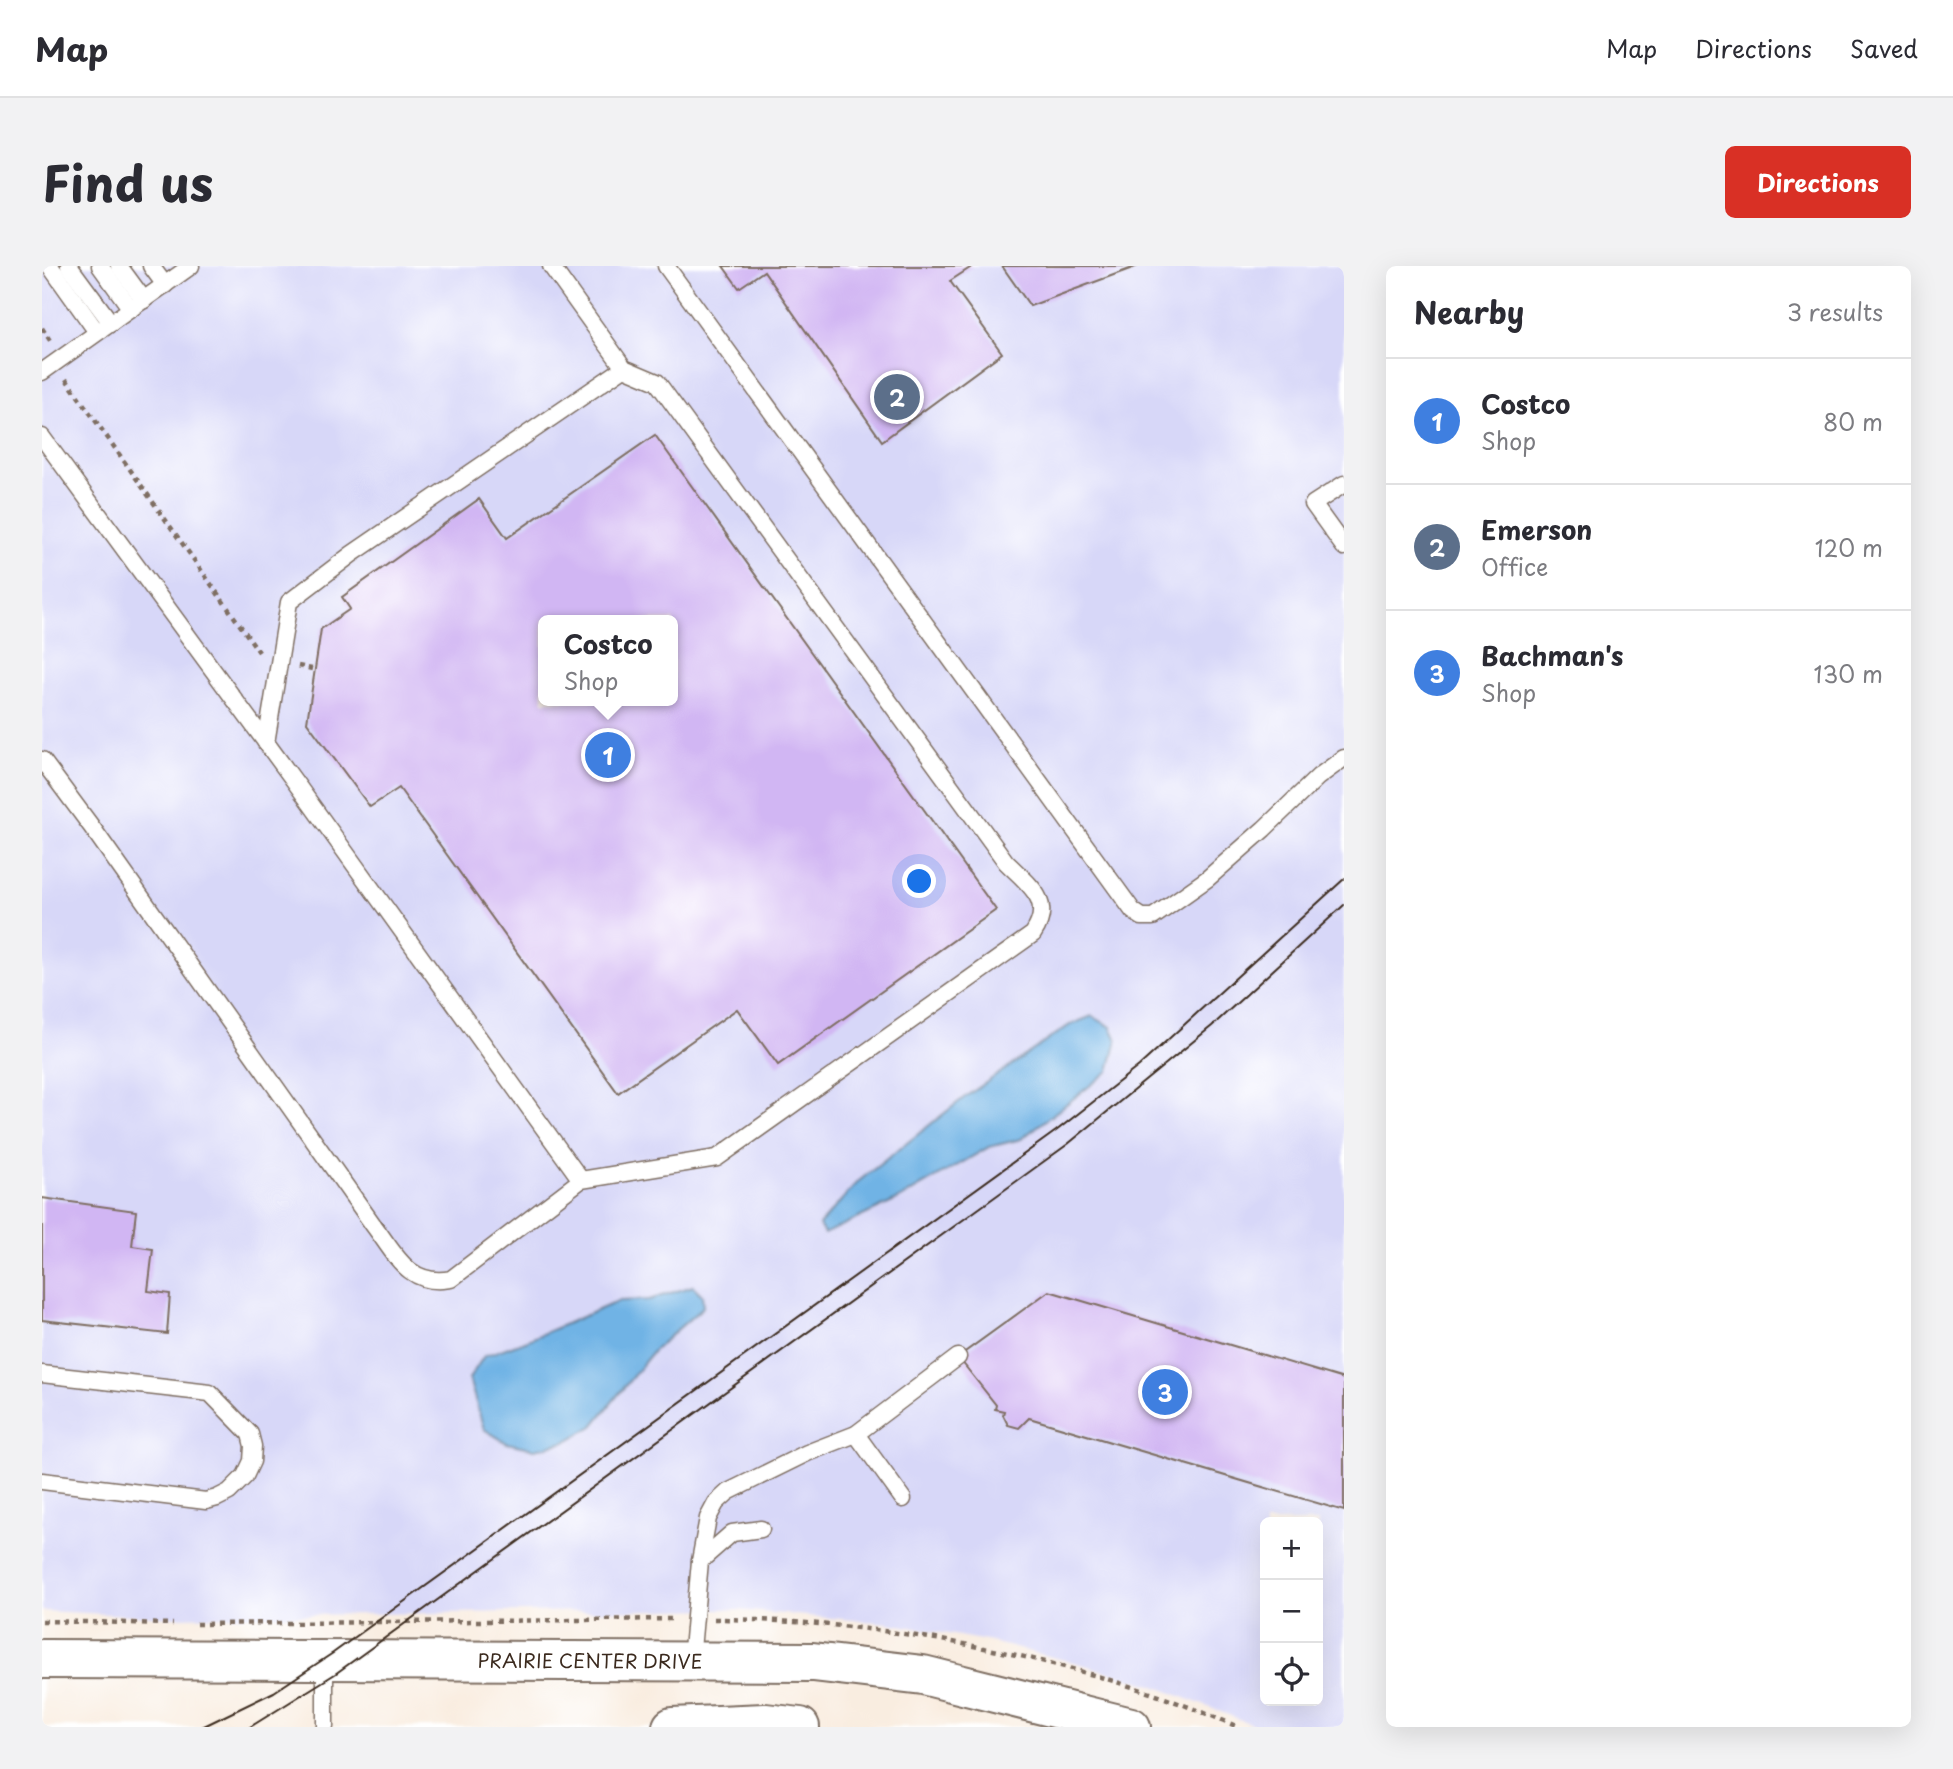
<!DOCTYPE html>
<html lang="en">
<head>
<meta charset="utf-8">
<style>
	body { margin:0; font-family:"Playpen Sans",sans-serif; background:#f2f2f3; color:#2b2b33 }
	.controls { position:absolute; right:21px; bottom:21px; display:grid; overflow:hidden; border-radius:10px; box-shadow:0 7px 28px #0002 }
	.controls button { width:63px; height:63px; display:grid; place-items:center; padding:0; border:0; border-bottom:2px solid #e1e1e2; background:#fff; color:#2b2b33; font:35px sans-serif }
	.you { position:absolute; left:878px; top:616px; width:24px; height:24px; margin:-18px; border:5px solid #fff; border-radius:50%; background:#1a73e8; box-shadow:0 0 0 10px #1a73e833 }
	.badge { display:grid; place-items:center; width:46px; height:46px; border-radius:50%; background:#d93025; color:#fff; font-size:23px; font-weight:700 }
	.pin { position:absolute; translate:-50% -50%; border:4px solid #fff; box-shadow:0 2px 7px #0006 }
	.popup { position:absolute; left:496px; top:349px; width:140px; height:91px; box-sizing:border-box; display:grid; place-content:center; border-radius:10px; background:#fff; filter:drop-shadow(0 2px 5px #0005); font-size:23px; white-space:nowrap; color:#7c7c81 }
	.popup b { font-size:26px; color:#2b2b33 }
	.popup::after { content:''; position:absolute; left:50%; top:100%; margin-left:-14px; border:14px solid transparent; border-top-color:#fff }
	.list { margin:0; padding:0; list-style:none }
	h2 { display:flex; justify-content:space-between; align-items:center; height:91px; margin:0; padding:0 28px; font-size:30px }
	h2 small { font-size:23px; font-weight:400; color:#7c7c81 }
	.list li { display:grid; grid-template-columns:46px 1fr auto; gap:21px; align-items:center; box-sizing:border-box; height:126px; padding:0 28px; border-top:2px solid #e1e1e2 }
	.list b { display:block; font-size:26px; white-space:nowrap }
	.list p { margin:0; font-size:23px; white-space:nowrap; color:#7c7c81 }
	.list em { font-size:23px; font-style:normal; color:#7c7c81 }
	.icon { flex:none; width:38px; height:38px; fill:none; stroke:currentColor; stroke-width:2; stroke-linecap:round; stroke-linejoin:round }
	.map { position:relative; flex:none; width:1302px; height:1461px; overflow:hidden; border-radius:10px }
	header { display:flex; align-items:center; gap:42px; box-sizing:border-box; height:98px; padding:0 35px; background:#fff; border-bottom:2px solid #e1e1e2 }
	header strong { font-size:33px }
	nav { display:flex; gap:38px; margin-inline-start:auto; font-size:24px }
	.intro { display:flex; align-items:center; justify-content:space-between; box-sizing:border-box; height:168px; padding:0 42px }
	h1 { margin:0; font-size:49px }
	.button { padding:18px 32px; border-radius:10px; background:#d93025; color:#fff; font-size:24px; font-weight:700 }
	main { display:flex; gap:42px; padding:0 42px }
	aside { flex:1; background:#fff; border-radius:10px; box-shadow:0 7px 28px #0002 }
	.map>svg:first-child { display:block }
	.built { fill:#d7d7f8; fill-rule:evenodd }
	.water { fill:#70b3e5; stroke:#566e82; stroke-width:2 }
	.building { fill:#d1b6f3; fill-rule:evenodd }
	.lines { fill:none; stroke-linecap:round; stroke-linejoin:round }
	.service-casing { stroke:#7e6e62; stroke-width:19 }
	.secondary-casing { stroke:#7e6e62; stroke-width:42 }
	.path { stroke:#7e6e62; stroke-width:4.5; stroke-dasharray:5 5; stroke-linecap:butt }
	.service { stroke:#fff; stroke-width:16 }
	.secondary { stroke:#fff; stroke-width:38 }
	.tram { stroke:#3b2a1e; stroke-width:2 }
	.labels { text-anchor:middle; stroke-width:5; stroke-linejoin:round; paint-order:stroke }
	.street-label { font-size:19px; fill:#3b2a1e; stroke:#fff }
</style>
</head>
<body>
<header>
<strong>Map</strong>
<nav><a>Map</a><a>Directions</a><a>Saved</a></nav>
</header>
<div class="intro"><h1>Find us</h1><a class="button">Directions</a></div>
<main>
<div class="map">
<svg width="1302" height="1461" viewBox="0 0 1302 1461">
	<rect width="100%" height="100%" fill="#fff"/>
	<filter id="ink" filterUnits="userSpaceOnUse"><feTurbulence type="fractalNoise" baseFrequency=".0143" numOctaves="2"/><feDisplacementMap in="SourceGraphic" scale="14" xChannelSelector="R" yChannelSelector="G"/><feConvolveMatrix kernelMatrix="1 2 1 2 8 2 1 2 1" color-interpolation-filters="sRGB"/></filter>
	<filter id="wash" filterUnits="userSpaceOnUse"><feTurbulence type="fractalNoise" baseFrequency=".00686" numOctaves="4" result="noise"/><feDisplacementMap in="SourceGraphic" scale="28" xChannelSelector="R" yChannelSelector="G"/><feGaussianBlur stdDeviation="1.57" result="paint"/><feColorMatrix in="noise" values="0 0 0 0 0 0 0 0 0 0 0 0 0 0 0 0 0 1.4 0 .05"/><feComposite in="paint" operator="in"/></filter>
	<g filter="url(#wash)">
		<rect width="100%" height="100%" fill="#f9ede0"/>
		<!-- built -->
		<path class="built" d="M0,0h1302v1461h-85l-107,-42 -71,-21 -95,-23 -98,-18 -162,-14 -552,8 -132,-6zM501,354h130v81h-130zM1223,1256h53v179h-53z"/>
		<!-- water -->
		<g class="water">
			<polygon points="1050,750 1069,761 1075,774 1067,805 979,873 947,881 857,933 782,968 777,959 817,915 923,831 1028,759"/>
			<polygon points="651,1020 660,1029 661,1041 612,1084 551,1160 523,1176 493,1183 465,1177 442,1163 427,1113 442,1090 486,1074 577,1035 607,1034"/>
		</g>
		<g id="blocks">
			<!-- building -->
			<g class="building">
				<polygon points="681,0 931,0 908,15 960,87 840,175 722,5 697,22"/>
				<polygon points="960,0 1096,0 988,40"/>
				<path d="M613,169l341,475 -218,155 -41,-56 -119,84 -219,-305 -29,19 -63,-85 14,-93 29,-20 -8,-12 137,-98 28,39zM501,354h130v81h-130z"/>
				<polygon points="0,932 94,945 90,980 111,983 106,1025 128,1028 125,1068 0,1054"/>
				<polygon points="1007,1025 1302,1113 1302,1245 987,1152 977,1162 966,1159 961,1149 962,1145 953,1143 954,1139 916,1091"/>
			</g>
		</g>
	</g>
	<g filter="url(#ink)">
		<use href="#blocks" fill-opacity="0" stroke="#7e6e62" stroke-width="2"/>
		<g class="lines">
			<!-- service casing -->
			<g class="service-casing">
				<g id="service">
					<polyline points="8,0 55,66"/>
					<polyline points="27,0 69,57"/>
					<polyline points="58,0 89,43"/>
					<polyline points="77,0 102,34"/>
					<polyline points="109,0 123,19"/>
					<polyline points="624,0 1091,645 1100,651 1111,651 1165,613 1222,563 1276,511 1302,492"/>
					<polyline points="0,106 149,0"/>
					<polyline points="0,171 253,516 539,914"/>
					<polyline points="1302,218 1271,238 1302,281"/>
					<polyline points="224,477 247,336 310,288 582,102"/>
					<path d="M0,494l49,66 283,400c22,29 35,61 77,53l130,-99 136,-22 316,-224c22,-33 -4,-49 -27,-72l-349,-480 -33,-14 -73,-102"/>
					<polyline points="0,1108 168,1127 208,1168 211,1180 210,1195 203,1210 187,1226 175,1232 164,1235 0,1215"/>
					<polyline points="814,1168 861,1233"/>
					<polyline points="658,1295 666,1252 674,1237 686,1226 765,1187 814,1168 916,1091"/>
					<polyline points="649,1395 658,1295 690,1267 719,1263"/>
					<polyline points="283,1461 283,1393"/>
				</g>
			</g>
			<!-- secondary casing -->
			<g class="secondary-casing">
				<g id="secondary">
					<path id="s1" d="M0,1393l771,3 110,13 208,52"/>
					<polyline points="630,1461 723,1457 758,1461"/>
				</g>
			</g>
			<!-- path -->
			<g class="path">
				<polyline points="0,62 9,76"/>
				<polyline points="24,113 217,386"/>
				<polyline points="256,400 270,403"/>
				<path d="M672,1353c171,1 367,39 524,108"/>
				<polyline points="0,1355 131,1358"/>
				<polyline points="154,1358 632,1353"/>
			</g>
			<!-- service -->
			<use href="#service" class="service"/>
			<!-- secondary -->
			<use href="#secondary" class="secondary"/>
			<!-- tram -->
			<g class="tram">
				<polyline points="160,1461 232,1426 291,1387 1014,865 1097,800 1302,613"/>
				<polyline points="208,1461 293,1408 1026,878 1170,760 1302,639"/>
			</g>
		</g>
	</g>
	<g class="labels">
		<!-- street labels -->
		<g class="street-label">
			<text dy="7" stroke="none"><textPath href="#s1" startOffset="548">PRAIRIE CENTER DRIVE</textPath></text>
		</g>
	</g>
</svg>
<div class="controls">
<button>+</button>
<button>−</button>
<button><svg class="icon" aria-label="locate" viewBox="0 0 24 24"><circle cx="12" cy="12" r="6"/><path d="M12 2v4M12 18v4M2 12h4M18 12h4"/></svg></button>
</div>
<div class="you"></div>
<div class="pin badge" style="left:566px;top:489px;background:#3f7fe0">1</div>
<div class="popup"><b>Costco</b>Shop</div>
<div class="pin badge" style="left:855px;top:131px;background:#5c6f8a">2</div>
<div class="pin badge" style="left:1123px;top:1126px;background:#3f7fe0">3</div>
</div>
<aside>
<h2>Nearby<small>3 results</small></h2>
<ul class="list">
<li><span class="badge" style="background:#3f7fe0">1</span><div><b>Costco</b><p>Shop</p></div><em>80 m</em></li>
<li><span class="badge" style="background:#5c6f8a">2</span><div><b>Emerson</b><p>Office</p></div><em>120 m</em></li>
<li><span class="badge" style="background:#3f7fe0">3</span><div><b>Bachman's</b><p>Shop</p></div><em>130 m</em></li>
</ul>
</aside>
</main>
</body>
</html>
